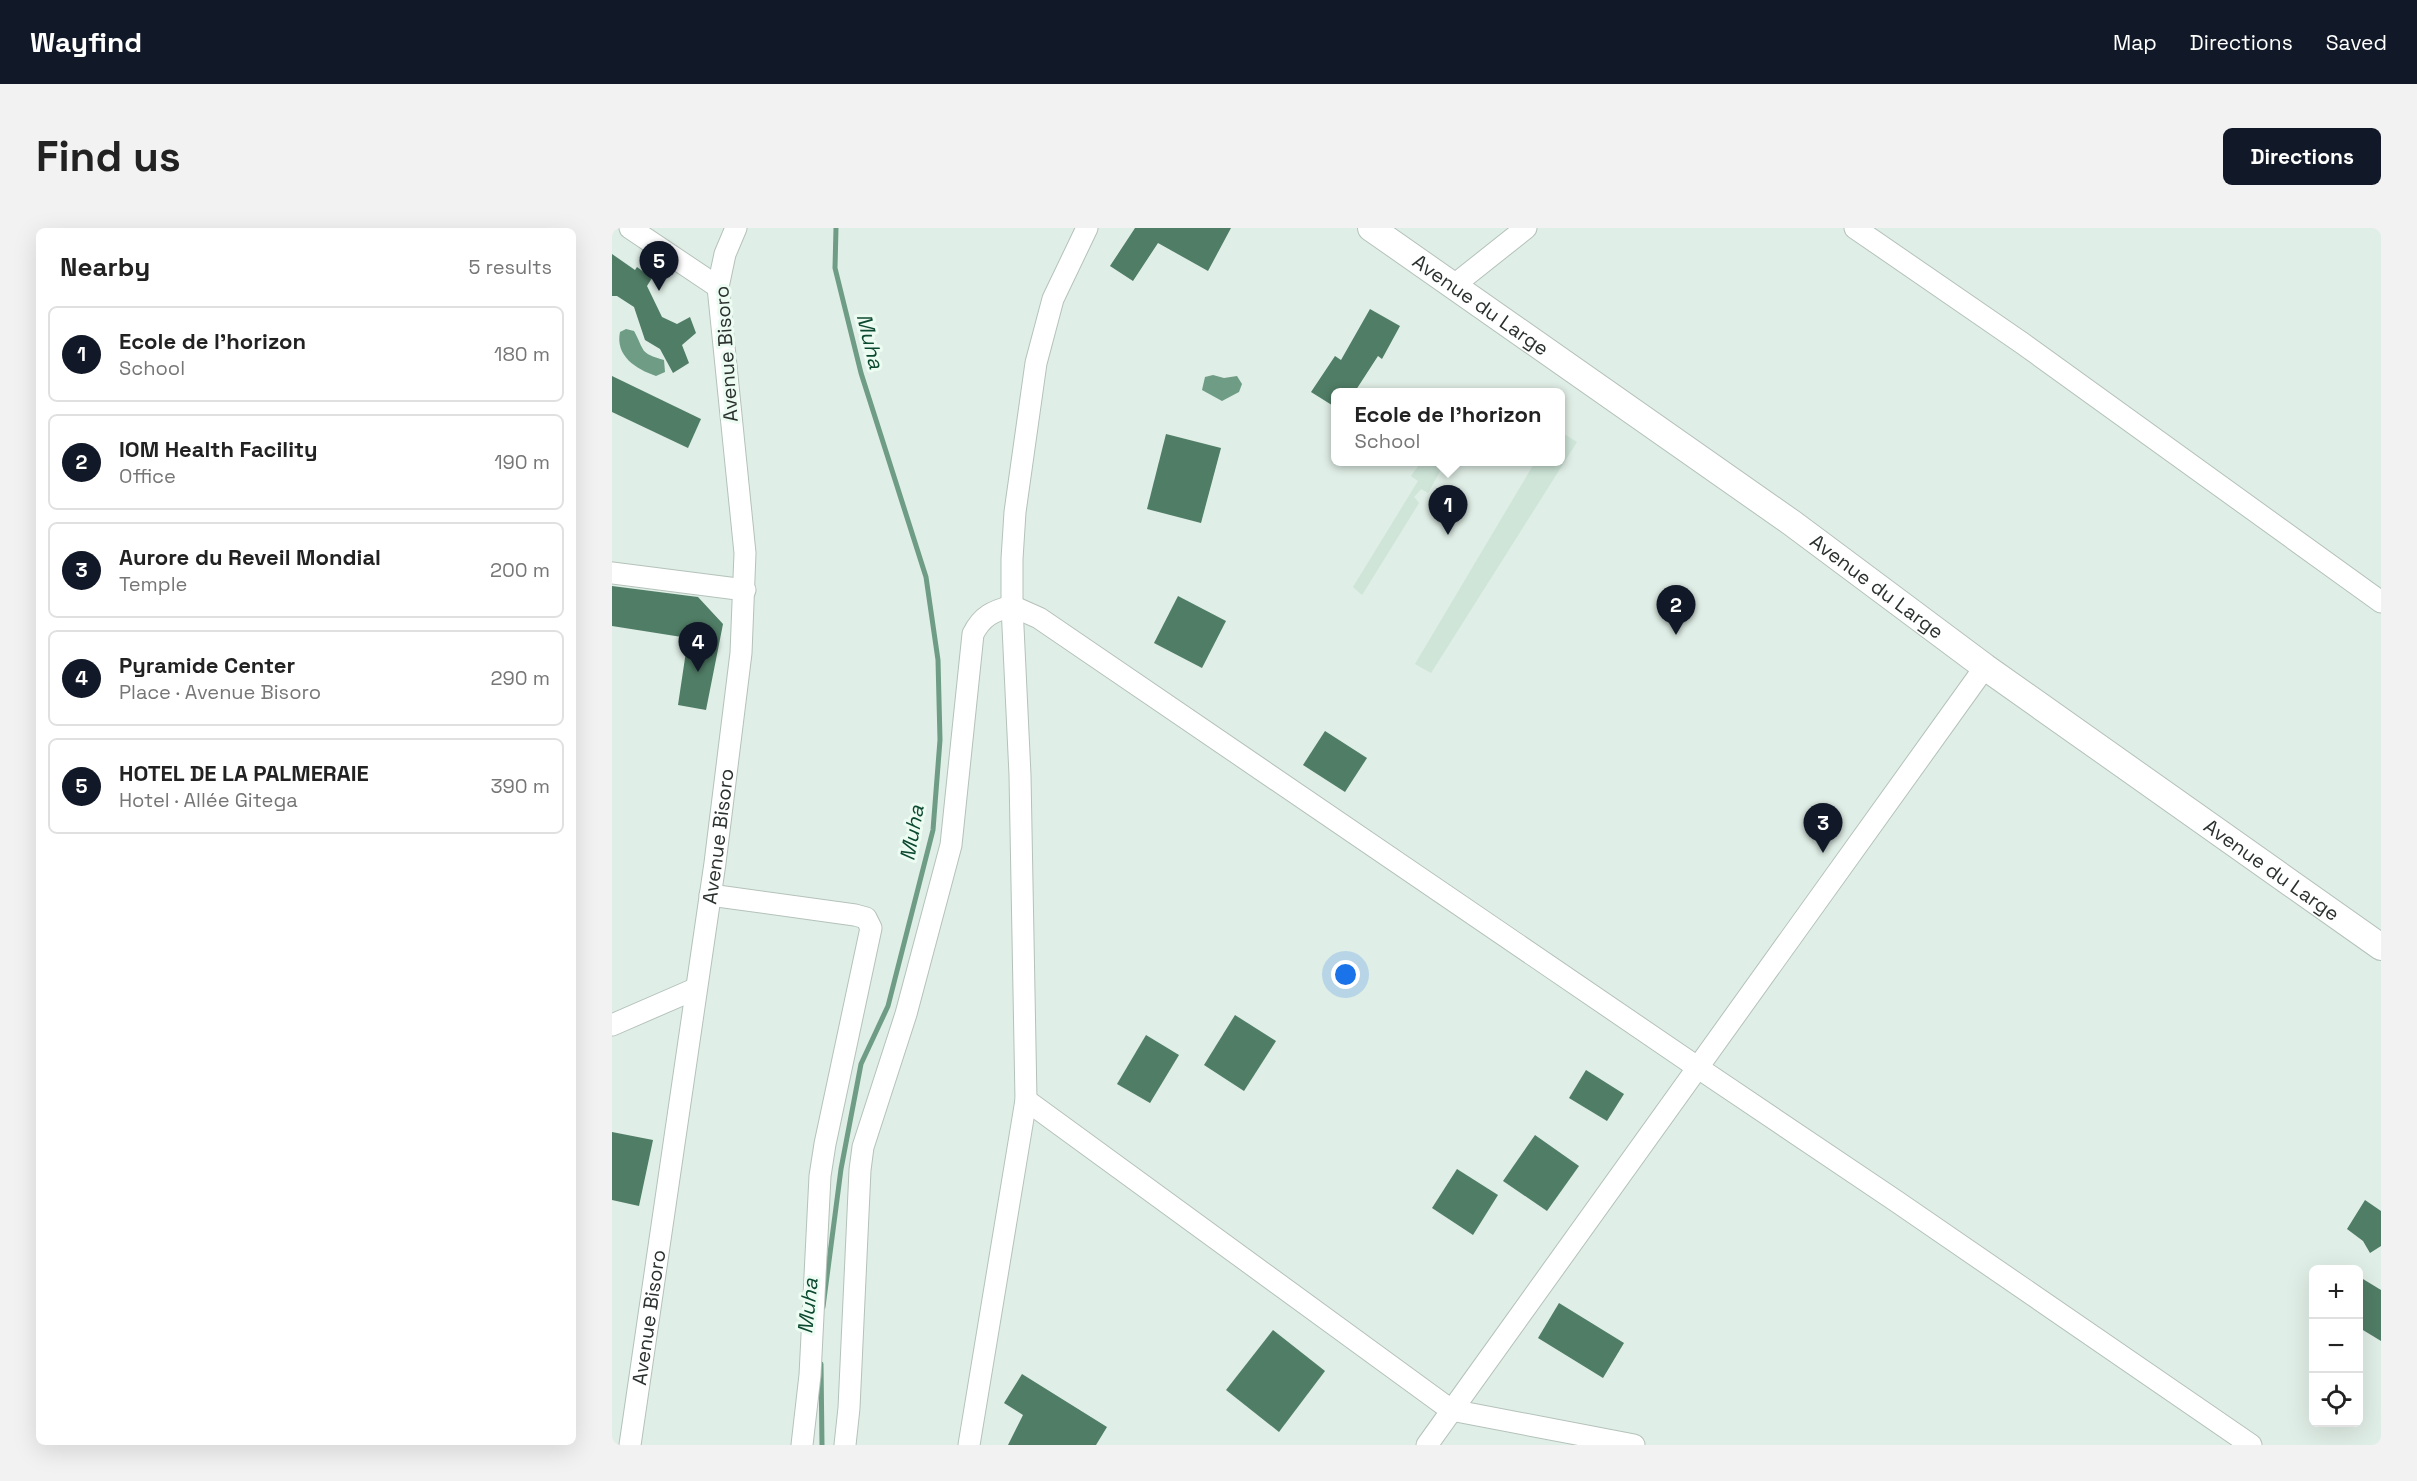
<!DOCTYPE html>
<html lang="en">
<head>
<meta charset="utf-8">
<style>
	body { margin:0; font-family:"Space Grotesk",sans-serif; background:#f2f2f2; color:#222 }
	.controls { position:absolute; right:18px; bottom:18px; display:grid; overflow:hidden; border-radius:9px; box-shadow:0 6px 24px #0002 }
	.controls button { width:54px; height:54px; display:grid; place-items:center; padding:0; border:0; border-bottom:2px solid #e0e0e0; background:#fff; color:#222; font:30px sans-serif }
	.you { position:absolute; left:734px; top:747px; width:21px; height:21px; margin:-15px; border:4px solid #fff; border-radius:50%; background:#1a73e8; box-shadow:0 0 0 9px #1a73e833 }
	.badge { display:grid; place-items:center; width:39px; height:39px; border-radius:50%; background:#111827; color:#fff; font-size:20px; font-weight:700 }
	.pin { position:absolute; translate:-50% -50px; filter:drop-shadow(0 2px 3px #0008) }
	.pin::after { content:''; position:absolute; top:32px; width:21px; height:18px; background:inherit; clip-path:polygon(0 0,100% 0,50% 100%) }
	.popup { position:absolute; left:719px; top:160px; width:234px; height:78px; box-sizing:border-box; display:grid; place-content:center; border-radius:9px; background:#fff; filter:drop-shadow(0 2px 4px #0005); font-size:20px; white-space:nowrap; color:#767676 }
	.popup b { font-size:22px; color:#222 }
	.popup::after { content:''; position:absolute; left:50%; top:100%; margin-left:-12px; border:12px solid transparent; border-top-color:#fff }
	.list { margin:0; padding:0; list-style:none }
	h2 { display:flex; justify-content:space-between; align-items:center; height:78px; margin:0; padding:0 24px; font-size:26px }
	h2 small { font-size:20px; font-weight:400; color:#767676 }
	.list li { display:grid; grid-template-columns:39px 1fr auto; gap:18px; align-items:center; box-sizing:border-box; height:96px; margin:0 12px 12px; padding:0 12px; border:2px solid #e0e0e0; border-radius:9px }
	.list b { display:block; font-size:22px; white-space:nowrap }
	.list p { margin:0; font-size:20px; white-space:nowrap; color:#767676 }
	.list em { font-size:20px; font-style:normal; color:#767676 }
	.icon { flex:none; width:33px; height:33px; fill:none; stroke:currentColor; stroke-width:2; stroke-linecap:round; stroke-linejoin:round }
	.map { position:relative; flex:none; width:1769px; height:1217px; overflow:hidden; border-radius:9px }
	header { display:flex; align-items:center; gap:36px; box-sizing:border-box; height:84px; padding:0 30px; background:#111827; color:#fff }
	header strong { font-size:28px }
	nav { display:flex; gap:33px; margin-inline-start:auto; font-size:21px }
	.intro { display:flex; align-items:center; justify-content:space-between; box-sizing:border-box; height:144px; padding:0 36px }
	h1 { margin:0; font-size:42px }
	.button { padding:15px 27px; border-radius:9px; background:#111827; color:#fff; font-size:21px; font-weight:700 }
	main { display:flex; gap:36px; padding:0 36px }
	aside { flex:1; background:#fff; border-radius:9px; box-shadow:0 6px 24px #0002 }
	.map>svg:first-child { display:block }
	.built { fill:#cee5d8 }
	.water { fill:#6e9c85 }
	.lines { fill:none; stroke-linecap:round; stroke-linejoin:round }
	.stream { stroke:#6e9c85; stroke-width:5 }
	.building { fill:#507d66 }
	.minor-casing { stroke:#b4c2ba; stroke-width:23 }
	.major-casing { stroke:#b4c2ba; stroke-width:28 }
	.minor { stroke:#fff; stroke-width:21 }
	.major { stroke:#fff; stroke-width:26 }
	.labels { text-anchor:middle; stroke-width:6; stroke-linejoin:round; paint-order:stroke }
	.street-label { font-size:20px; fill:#2b312e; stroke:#edfcf3 }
	.water-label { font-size:21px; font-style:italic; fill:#0c4931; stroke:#edfcf3 }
</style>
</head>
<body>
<header>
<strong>Wayfind</strong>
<nav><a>Map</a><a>Directions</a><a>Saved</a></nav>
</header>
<div class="intro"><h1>Find us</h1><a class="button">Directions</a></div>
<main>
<aside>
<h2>Nearby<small>5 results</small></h2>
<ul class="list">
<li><span class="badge">1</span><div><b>Ecole de l'horizon</b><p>School</p></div><em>180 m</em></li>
<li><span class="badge">2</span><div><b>IOM Health Facility</b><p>Office</p></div><em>190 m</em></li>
<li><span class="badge">3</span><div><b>Aurore du Reveil Mondial</b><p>Temple</p></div><em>200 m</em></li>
<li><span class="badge">4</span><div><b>Pyramide Center</b><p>Place · Avenue Bisoro</p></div><em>290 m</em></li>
<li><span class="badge">5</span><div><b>HOTEL DE LA PALMERAIE</b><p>Hotel · Allée Gitega</p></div><em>390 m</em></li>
</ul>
</aside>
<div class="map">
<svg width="1769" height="1217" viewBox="0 0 1769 1217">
	<rect width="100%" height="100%" fill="#dfeee6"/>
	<!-- built -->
	<g class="built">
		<polygon points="949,204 965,214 819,445 803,436 923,234 948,234"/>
		<polygon points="809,234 833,234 816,265 809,261 802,269 807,275 750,367 741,359 806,253 799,248"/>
	</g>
	<!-- water -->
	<g class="water">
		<path d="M14,101l8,2c11,20 5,22 30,29l1,12 -9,4c-20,-7 -41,-20 -36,-44z"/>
		<polygon points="601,147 612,150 625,148 630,156 627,164 610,173 590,162 593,149"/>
	</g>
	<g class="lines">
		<!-- stream -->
		<g class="stream">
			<polyline points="211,1079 229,941 249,836 276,778 321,602 328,512 326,432 314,349 249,145 223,40 224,0"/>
			<polyline points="209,1136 210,1217"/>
		</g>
	</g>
	<!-- building -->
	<g class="building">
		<polygon points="523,0 619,0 596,43 546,15 521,53 498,38"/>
		<polygon points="0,26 23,42 25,39 40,50 35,58 50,89 65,96 78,89 84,105 70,117 77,135 61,145 48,121 33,112 22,79 5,68 0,68"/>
		<polygon points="758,81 788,98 770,131 766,128 742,165 723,165 723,179 699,164 723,128 729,132"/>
		<polygon points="0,148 89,191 76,220 0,184"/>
		<polygon points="554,206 609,220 589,295 535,281"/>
		<polygon points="0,358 86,369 111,396 94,482 66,477 76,410 0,398"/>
		<polygon points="566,368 614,393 590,440 542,415"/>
		<polygon points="713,503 755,530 733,564 691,537"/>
		<polygon points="623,787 664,813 632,863 592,837"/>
		<polygon points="534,807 567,827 538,875 505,856"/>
		<polygon points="974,842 1012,866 995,893 957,870"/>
		<polygon points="0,904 41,912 27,978 0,972"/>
		<polygon points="923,907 967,938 935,983 891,953"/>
		<polygon points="845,941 886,967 861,1007 820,980"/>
		<polygon points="1753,972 1769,983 1769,1018 1758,1025 1751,1013 1735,1001"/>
		<polygon points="1746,1048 1769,1062 1769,1113 1746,1099"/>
		<polygon points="947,1075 1012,1115 991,1150 926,1110"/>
		<polygon points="661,1102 713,1143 667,1204 614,1162"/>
		<polygon points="410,1146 495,1199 484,1217 396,1217 411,1187 392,1175"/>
	</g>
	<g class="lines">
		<!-- minor casing -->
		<g class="minor-casing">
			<g id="minor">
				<polyline points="18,0 106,59"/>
				<polyline points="1243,0 1410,115 1769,374"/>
				<polyline points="841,58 914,0"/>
				<polyline points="0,345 133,362"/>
				<polyline points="98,667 243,687 254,690 259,700 213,916 208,948 198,1147 190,1217"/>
				<polyline points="0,797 83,761"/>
				<polyline points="414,872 839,1182 1022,1217"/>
				<path id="s1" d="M18,1217l85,-582 26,-210 4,-100 -27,-266 7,-33 11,-26"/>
				<path d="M233,1217l4,-37 11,-238 3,-23 43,-133 45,-169 22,-211c9,-18 20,-23 39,-28l27,12 658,449 199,134 355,244"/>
				<polyline points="357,1217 414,872 408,547 400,378 400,331 403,284 424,135 441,71 475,0"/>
				<polyline points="815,1217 1373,439"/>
			</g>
		</g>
		<!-- major casing -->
		<g class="major-casing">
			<g id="major">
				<path id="s2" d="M759,0l421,295 193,144 396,280"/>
			</g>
		</g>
		<!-- minor -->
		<use href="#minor" class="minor"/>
		<!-- major -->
		<use href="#major" class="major"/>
	</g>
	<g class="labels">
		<!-- street labels -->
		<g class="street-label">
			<text dy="7" stroke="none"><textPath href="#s2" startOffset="134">Avenue du Large</textPath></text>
			<text transform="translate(114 126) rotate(-94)" y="7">Avenue Bisoro</text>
			<text dy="7" stroke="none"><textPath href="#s2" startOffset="620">Avenue du Large</textPath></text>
			<text dy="7" stroke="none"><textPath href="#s1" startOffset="615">Avenue Bisoro</textPath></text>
			<text dy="7" stroke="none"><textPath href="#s2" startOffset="1106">Avenue du Large</textPath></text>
			<text dy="7" stroke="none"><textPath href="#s1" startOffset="129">Avenue Bisoro</textPath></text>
		</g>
		<!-- water labels -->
		<g class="water-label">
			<text transform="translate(258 113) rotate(76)" y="7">Muha</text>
			<text transform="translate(300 605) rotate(-80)" y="7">Muha</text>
			<text transform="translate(196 1078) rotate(-84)" y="7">Muha</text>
		</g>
	</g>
</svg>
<div class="controls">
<button>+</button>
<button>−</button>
<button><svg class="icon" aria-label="locate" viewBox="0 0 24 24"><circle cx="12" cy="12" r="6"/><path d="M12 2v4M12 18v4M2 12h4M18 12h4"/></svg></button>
</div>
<div class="you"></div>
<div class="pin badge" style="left:836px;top:307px">1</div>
<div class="popup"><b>Ecole de l'horizon</b>School</div>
<div class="pin badge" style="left:1064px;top:407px">2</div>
<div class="pin badge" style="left:1211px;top:625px">3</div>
<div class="pin badge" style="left:86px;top:444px">4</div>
<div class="pin badge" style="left:47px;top:63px">5</div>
</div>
</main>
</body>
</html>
